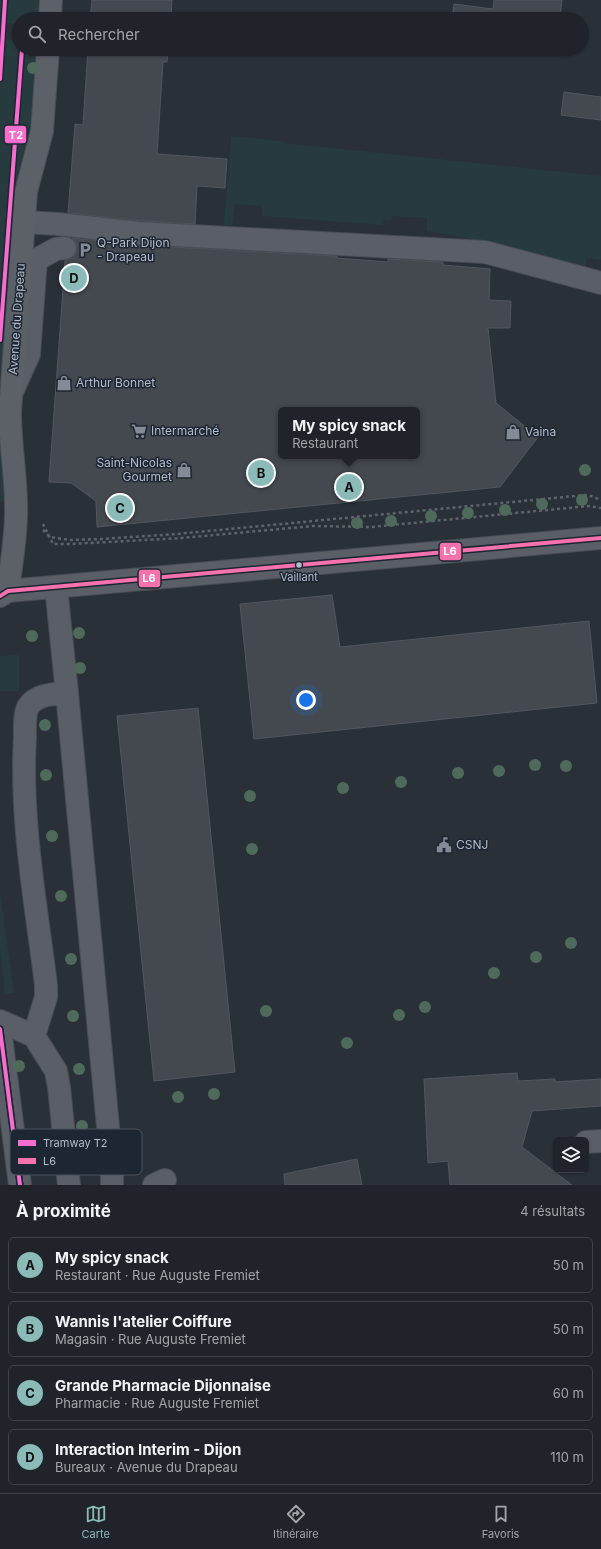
<!DOCTYPE html>
<html lang="fr">
<head>
<meta charset="utf-8">
<style>
	body { margin:0; font-family:Inter,sans-serif; background:#2d3036; color:#f1f3f6 }
	.controls { position:absolute; right:12px; bottom:12px; display:grid; overflow:hidden; border-radius:6px; box-shadow:0 1px 3px #0004 }
	.controls button { width:36px; height:36px; display:grid; place-items:center; padding:0; border:0; border-bottom:1px solid #3d4147; background:#20242a; color:#f1f3f6; font:20px sans-serif }
	.you { position:absolute; left:306px; top:700px; width:14px; height:14px; margin:-10px; border:3px solid #fff; border-radius:50%; background:#1a73e8; box-shadow:0 0 0 6px #1a73e833 }
	.badge { display:grid; place-items:center; width:26px; height:26px; border-radius:50%; background:#8bbbb9; color:#111; font-size:13px; font-weight:700 }
	.pin { position:absolute; translate:-50% -50%; border:2px solid #fff; box-shadow:0 1px 4px #0006 }
	.popup { position:absolute; left:278px; top:407px; width:142px; height:52px; box-sizing:border-box; display:grid; place-content:center; border-radius:6px; background:#20242a; filter:drop-shadow(0 1px 3px #0005); font-size:13px; white-space:nowrap; color:#a2a4a8 }
	.popup b { font-size:15px; color:#f1f3f6 }
	.popup::after { content:''; position:absolute; left:50%; top:100%; margin-left:-8px; border:8px solid transparent; border-top-color:#20242a }
	.list { margin:0; padding:0; list-style:none }
	h2 { display:flex; justify-content:space-between; align-items:center; height:52px; margin:0; padding:0 16px; font-size:17px }
	h2 small { font-size:13px; font-weight:400; color:#a2a4a8 }
	.list li { display:grid; grid-template-columns:26px 1fr auto; gap:12px; align-items:center; box-sizing:border-box; height:56px; margin:0 8px 8px; padding:0 8px; border:1px solid #3d4147; border-radius:6px }
	.list b { display:block; font-size:15px; white-space:nowrap }
	.list p { margin:0; font-size:13px; white-space:nowrap; color:#a2a4a8 }
	.list em { font-size:13px; font-style:normal; color:#a2a4a8 }
	.icon { flex:none; width:22px; height:22px; fill:none; stroke:currentColor; stroke-width:2; stroke-linecap:round; stroke-linejoin:round }
	.map { position:relative; flex:none; width:601px; height:1185px; overflow:hidden }
	.search { position:absolute; background:#20242a; box-shadow:0 1px 3px #0004; left:12px; right:12px; top:12px; height:44px; display:flex; align-items:center; gap:10px; box-sizing:border-box; padding:0 14px; border-radius:22px; color:#a2a4a8; font-size:15px }
	.sheet { height:308px; background:#20242a }
	nav { display:flex; justify-content:space-around; align-items:center; box-sizing:border-box; height:56px; border-top:1px solid #3d4147; background:#20242a; font-size:11px; color:#a2a4a8 }
	nav a { display:grid; justify-items:center; gap:2px }
	nav .on { color:#8bbbb9 }
	.map>svg:first-child { display:block }
	.green { fill:#273a3e }
	.building { fill:#444950; stroke:#52575f; fill-rule:evenodd }
	.lines { fill:none; stroke-linecap:round; stroke-linejoin:round }
	.minor-casing { stroke:#484c53; stroke-width:24 }
	.major-casing { stroke:#484c55; stroke-width:24 }
	.path { stroke:#5d636a; stroke-width:2.5; stroke-dasharray:3 3; stroke-linecap:butt }
	.minor { stroke:#5a5e66; stroke-width:22 }
	.major { stroke:#5c6168; stroke-width:22 }
	.bus-1-casing { stroke:#1d2633; stroke-width:7 }
	.bus-1 { stroke:#f672ad; stroke-width:4 }
	.tram-1-casing { stroke:#1d2633; stroke-width:7 }
	.tram-1 { stroke:#f76dcd; stroke-width:4 }
	.tree { fill:#4e6a5a }
	.bus-dot { fill:#b4bcc9; stroke:#1d2633; stroke-width:1.5 }
	.labels { text-anchor:middle; stroke-width:3; stroke-linejoin:round; paint-order:stroke }
	.bus-label { font-size:11px; fill:#b4bcc9; stroke:#1d2633 }
	.poi-label { font-size:12px; fill:#b4bcc9; stroke:#1d2633; text-anchor:start }
	.street-label { font-size:12px; fill:#b4bcc9; stroke:#1d2633 }
	.key { fill:#1d2633; stroke:#4a5360; stroke-width:1 }
	.key-label { font-size:11px; fill:#b4bcc9 }
	.line-badge { stroke:#1d2633; stroke-width:1.5 }
	.badge-label { font-size:11px; text-anchor:middle; font-weight:bold; fill:#fff }
</style>
</head>
<body>
<div class="map">
<svg width="601" height="1185" viewBox="0 0 601 1185">
	<rect width="100%" height="100%" fill="#2a3038"/>
	<!-- green -->
	<g class="green">
		<polygon points="0,0 42,0 41,19 19,19 19,24 0,23"/>
		<polygon points="0,39 19,40 19,49 39,49 6,501 0,501"/>
		<polygon points="231,136 283,141 284,143 601,176 601,260 587,258 584,269 481,241 427,231 427,218 392,216 391,221 384,220 383,225 262,216 262,206 235,204 232,226 224,225"/>
		<polygon points="19,655 19,691 0,691 0,656"/>
		<polygon points="0,891 14,993 5,994 0,951"/>
	</g>
	<!-- building -->
	<g class="building">
		<polygon points="92,0 172,0 171,19 90,19"/>
		<polygon points="494,0 562,0 560,19 452,19 454,4 493,9"/>
		<polygon points="88,49 168,49 167,62 163,62 157,154 227,159 225,188 197,186 195,224 139,221 68,213 75,124 83,125"/>
		<polygon points="564,92 601,97 601,120 561,115"/>
		<path d="M72,238l65,7 200,11v2l51,4v-3l55,3v3l47,4 -1,31 22,1 -1,27h-22l8,75 42,34 -38,50 -403,40 -1,-26 -25,-18 -22,-1 16,-221 8,-3 3,-5 1,-6 -2,-6zM281,410h136v46h-136z"/>
		<polygon points="332,595 340,647 589,621 597,703 254,739 240,604"/>
		<polygon points="198,708 235,1072 154,1081 117,716"/>
		<polygon points="517,1073 518,1081 555,1079 555,1082 601,1079 601,1106 532,1111 522,1147 572,1185 450,1185 448,1161 428,1163 424,1079"/>
		<polygon points="357,1159 362,1185 285,1185 284,1174"/>
	</g>
	<g class="lines">
		<!-- minor casing -->
		<g class="minor-casing">
			<g id="minor">
				<polyline points="24,222 58,224 138,233 485,252 601,283"/>
				<polyline points="12,392 29,354 36,260 56,249 65,248"/>
				<polyline points="56,587 67,693"/>
				<polyline points="0,596 8,591 601,538"/>
				<polyline points="0,1021 34,1036 56,1071 59,1087 69,1185"/>
				<polyline points="0,1029 20,1185"/>
				<path d="M34,1036l12,-39v-12c-10,-81 -26,-165 -21,-248 0,-9 -1,-22 3,-30 8,-13 26,-13 39,-14l45,476v16"/>
				<polyline points="586,1142 601,1141"/>
				<polyline points="154,1185 165,1180"/>
			</g>
		</g>
		<!-- major casing -->
		<g class="major-casing">
			<g id="major">
				<polyline points="50,19 51,0"/>
				<path d="M0,592l8,-1c3,-27 9,-57 8,-85 0,-31 -6,-62 -6,-94l16,-220 16,-61 6,-82"/>
			</g>
		</g>
		<!-- path -->
		<g class="path">
			<polyline points="43,524 53,544 71,544 182,538 313,526 371,527 589,506 601,508"/>
			<polyline points="43,530 50,537 70,540 101,539 177,534 575,496 588,495 601,500"/>
		</g>
		<!-- minor -->
		<use href="#minor" class="minor"/>
		<!-- major -->
		<use href="#major" class="major"/>
		<!-- bus-1 casing -->
		<g class="bus-1-casing">
			<g id="bus-1">
				<polyline points="0,596 8,591 601,538"/>
				<polyline points="0,1029 20,1185"/>
			</g>
		</g>
		<!-- bus-1 -->
		<use href="#bus-1" class="bus-1"/>
		<!-- tram-1 casing -->
		<g class="tram-1-casing">
			<g id="tram-1">
				<polyline points="0,79 5,0"/>
				<polyline points="0,340 22,49"/>
				<polyline points="0,1029 20,1185"/>
			</g>
		</g>
		<!-- tram-1 -->
		<use href="#tram-1" class="tram-1"/>
	</g>
	<!-- trees -->
	<g class="tree">
		<circle cx="33" cy="68" r="6"/>
		<circle cx="585" cy="470" r="6"/>
		<circle cx="582" cy="500" r="6"/>
		<circle cx="542" cy="504" r="6"/>
		<circle cx="505" cy="510" r="6"/>
		<circle cx="468" cy="513" r="6"/>
		<circle cx="431" cy="516" r="6"/>
		<circle cx="391" cy="521" r="6"/>
		<circle cx="357" cy="523" r="6"/>
		<circle cx="79" cy="633" r="6"/>
		<circle cx="32" cy="636" r="6"/>
		<circle cx="80" cy="668" r="6"/>
		<circle cx="45" cy="725" r="6"/>
		<circle cx="535" cy="765" r="6"/>
		<circle cx="566" cy="766" r="6"/>
		<circle cx="499" cy="771" r="6"/>
		<circle cx="458" cy="773" r="6"/>
		<circle cx="46" cy="775" r="6"/>
		<circle cx="401" cy="782" r="6"/>
		<circle cx="343" cy="788" r="6"/>
		<circle cx="250" cy="796" r="6"/>
		<circle cx="52" cy="836" r="6"/>
		<circle cx="252" cy="849" r="6"/>
		<circle cx="61" cy="896" r="6"/>
		<circle cx="571" cy="943" r="6"/>
		<circle cx="536" cy="957" r="6"/>
		<circle cx="71" cy="959" r="6"/>
		<circle cx="494" cy="973" r="6"/>
		<circle cx="425" cy="1007" r="6"/>
		<circle cx="266" cy="1011" r="6"/>
		<circle cx="399" cy="1015" r="6"/>
		<circle cx="73" cy="1016" r="6"/>
		<circle cx="347" cy="1043" r="6"/>
		<circle cx="19" cy="1066" r="6"/>
		<circle cx="79" cy="1069" r="6"/>
		<circle cx="214" cy="1094" r="6"/>
		<circle cx="178" cy="1097" r="6"/>
		<circle cx="82" cy="1126" r="6"/>
		<circle cx="126" cy="1168" r="6"/>
	</g>
	<!-- icons -->
	<defs>
		<g id="parking-bare" transform="scale(1.2)"><path d="M-3.5-5.5H1a3.5 3.5 0 0 1 0 7H-1V5.5H-3.5ZM-1-3.4V-.6H.8a1.4 1.4 0 0 0 0-2.8Z" fill="#848b96" stroke="#1d2633" stroke-width="2.5" paint-order="stroke"/></g>
		<g id="shop-bare" transform="scale(1.2)"><path d="M-5-2.5h2.3a2.7 3.5 0 0 1 5.4 0H5L5.5 6h-11ZM-1.5-2.5h3a1.5 2.3 0 0 0-3 0Z" fill="#848b96" stroke="#1d2633" stroke-width="2.5" paint-order="stroke"/></g>
		<g id="supermarket-bare" transform="scale(1.2)"><path d="M-6-5.5h2.5l.6 2H6L4.5 2H-2.5L-4.4-4H-6ZM-1.5 3.2a1.3 1.3 0 1 0 .1 0ZM3 3.2a1.3 1.3 0 1 0 .1 0Z" fill="#848b96" stroke="#1d2633" stroke-width="2.5" paint-order="stroke"/></g>
		<g id="civic-bare" transform="scale(1.2)"><path d="M-.6-6.5H3V-4.5H.6V-3L4-1V1h2V6H-6V1h2V-1L-.6-3ZM-1.2 2.5V6h2.4V2.5Z" fill="#848b96" stroke="#1d2633" stroke-width="2.5" paint-order="stroke"/></g>
	</defs>
	<g fill-rule="evenodd">
		<use href="#parking-bare" x="85" y="250"/>
		<use href="#shop-bare" x="64" y="383"/>
		<use href="#supermarket-bare" x="139" y="431"/>
		<use href="#shop-bare" x="513" y="432"/>
		<use href="#shop-bare" x="184" y="470"/>
		<use href="#civic-bare" x="444" y="845"/>
	</g>
	<!-- markers -->
	<circle class="bus-dot" cx="299" cy="565" r="3.5"/>
	<g class="labels">
		<!-- bus labels -->
		<g class="bus-label">
			<text x="299" y="581">Vaillant</text>
		</g>
		<!-- poi labels -->
		<g class="poi-label">
			<text x="97" y="247">Q-Park Dijon<tspan x="97" dy="14">- Drapeau</tspan></text>
			<text x="76" y="387">Arthur Bonnet</text>
			<text x="151" y="435">Intermarché</text>
			<text x="525" y="436">Vaina</text>
			<text x="172" y="467" text-anchor="end">Saint-Nicolas<tspan x="172" dy="14">Gourmet</tspan></text>
			<text x="456" y="849">CSNJ</text>
		</g>
		<!-- street labels -->
		<g class="street-label">
			<text transform="translate(17 319) rotate(-86)" y="4">Avenue du Drapeau</text>
		</g>
	</g>
	<!-- legend -->
	<rect x="10" y="1129" width="132" height="46" rx="6" class="key"/>
	<rect x="18" y="1140" width="18" height="6" fill="#f76dcd"/>
	<rect x="18" y="1158" width="18" height="6" fill="#f672ad"/>
	<g class="key-label">
		<text x="43" y="1147">Tramway T2</text>
		<text x="43" y="1165">L6</text>
	</g>
	<g class="line-badge">
		<rect x="4" y="125" width="23" height="19" rx="4" fill="#f76dcd"/>
		<rect x="439" y="542" width="23" height="19" rx="4" fill="#f672ad"/>
		<rect x="138" y="569" width="23" height="19" rx="4" fill="#f672ad"/>
	</g>
	<g class="badge-label">
		<text x="16" y="139">T2</text>
		<text x="450" y="555">L6</text>
		<text x="149" y="582">L6</text>
	</g>
</svg>
<div class="controls">
<button><svg class="icon" aria-label="layers" viewBox="0 0 24 24"><path d="M12 4l9 5-9 5-9-5zM3 14l9 5 9-5"/></svg></button>
</div>
<div class="you"></div>
<div class="pin badge" style="left:349px;top:487px">A</div>
<div class="popup"><b>My spicy snack</b>Restaurant</div>
<div class="pin badge" style="left:261px;top:473px">B</div>
<div class="pin badge" style="left:120px;top:508px">C</div>
<div class="pin badge" style="left:74px;top:278px">D</div>
<div class="search"><svg class="icon" aria-label="search" viewBox="0 0 24 24"><circle cx="10" cy="10" r="6"/><path d="M15 15l6 6"/></svg>Rechercher</div>
</div>
<section class="sheet">
<h2>À proximité<small>4 résultats</small></h2>
<ul class="list">
<li><span class="badge">A</span><div><b>My spicy snack</b><p>Restaurant · Rue Auguste Fremiet</p></div><em>50 m</em></li>
<li><span class="badge">B</span><div><b>Wannis l'atelier Coiffure</b><p>Magasin · Rue Auguste Fremiet</p></div><em>50 m</em></li>
<li><span class="badge">C</span><div><b>Grande Pharmacie Dijonnaise</b><p>Pharmacie · Rue Auguste Fremiet</p></div><em>60 m</em></li>
<li><span class="badge">D</span><div><b>Interaction Interim - Dijon</b><p>Bureaux · Avenue du Drapeau</p></div><em>110 m</em></li>
</ul>
</section>
<nav>
<a class="on"><svg class="icon" aria-label="map" viewBox="0 0 24 24"><path d="M3 6l6-2 6 2 6-2v14l-6 2-6-2-6 2zM9 4v14M15 6v14"/></svg>Carte</a>
<a><svg class="icon" aria-label="directions" viewBox="0 0 24 24"><path d="M12 3l9 9-9 9-9-9zM9 14v-3h6M13 9l2 2-2 2"/></svg>Itinéraire</a>
<a><svg class="icon" aria-label="saved" viewBox="0 0 24 24"><path d="M7 4h10v16l-5-4-5 4z"/></svg>Favoris</a>
</nav>
</body>
</html>
